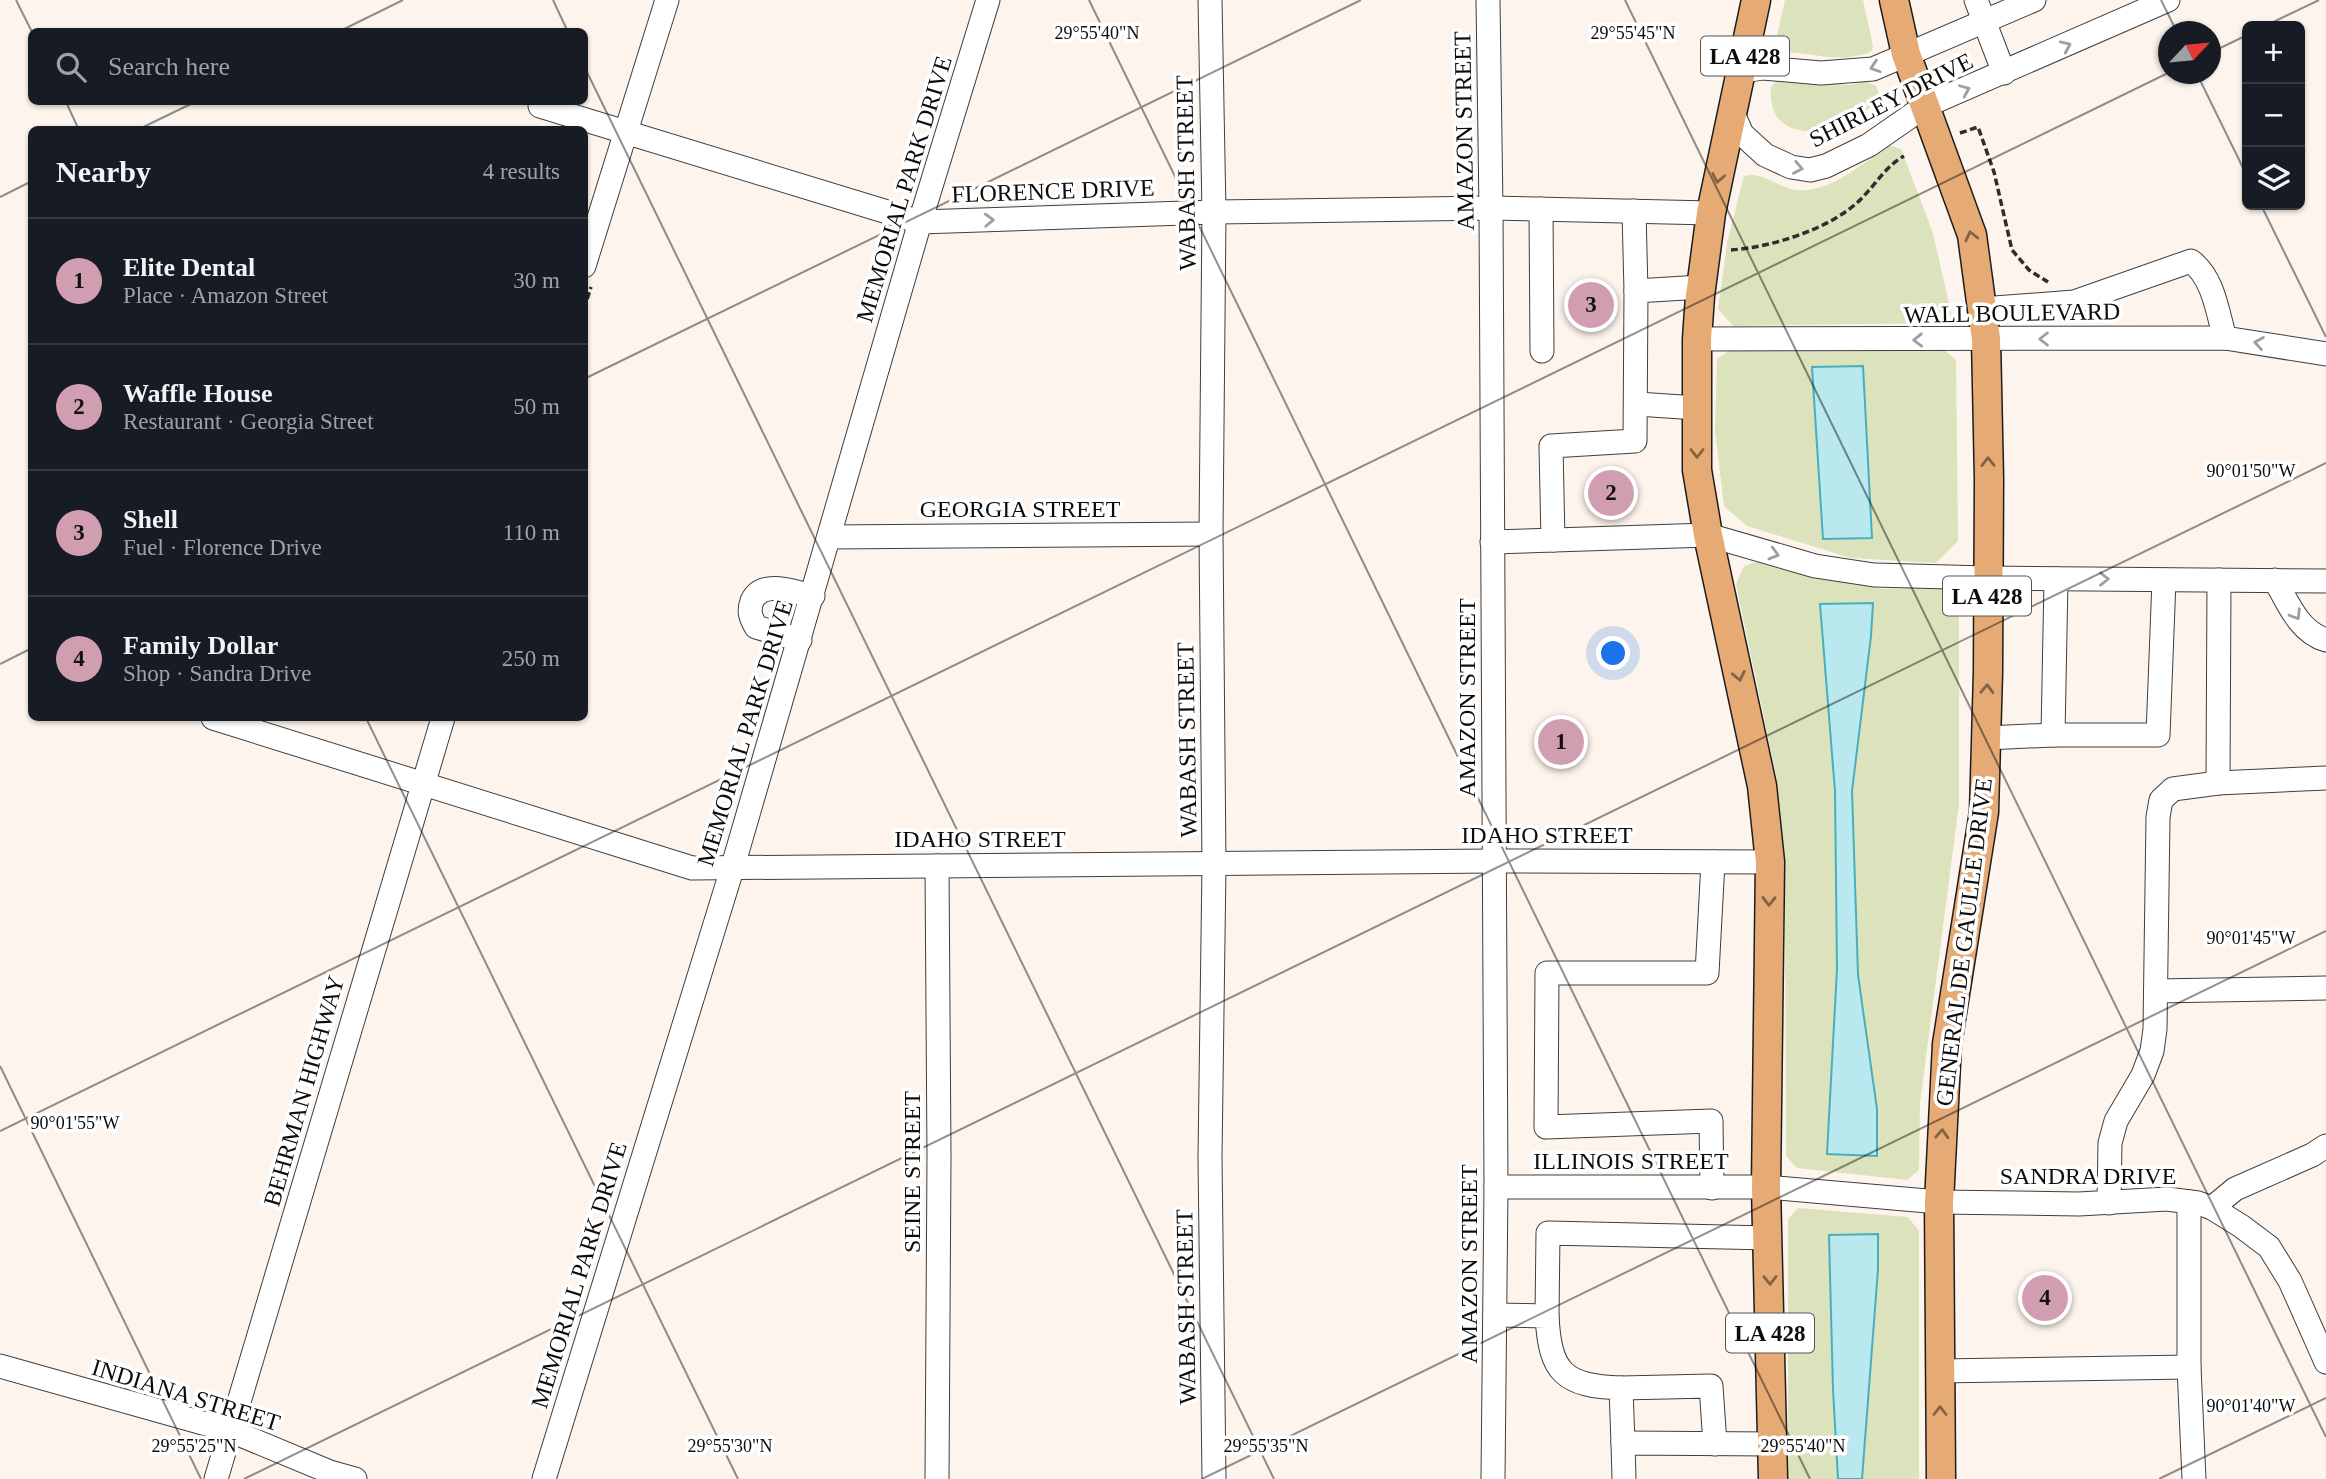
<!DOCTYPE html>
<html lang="en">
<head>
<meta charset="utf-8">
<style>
	body { margin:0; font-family:"Times New Roman",serif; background:#20242c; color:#f1f3f6 }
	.controls { position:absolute; right:21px; top:21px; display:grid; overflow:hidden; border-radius:10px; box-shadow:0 2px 5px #0004 }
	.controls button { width:63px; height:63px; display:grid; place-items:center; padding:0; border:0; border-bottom:2px solid #363941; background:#171b24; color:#f1f3f6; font:35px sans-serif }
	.compass { position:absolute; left:2158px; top:21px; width:63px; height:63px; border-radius:50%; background:#171b24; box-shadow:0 2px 5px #0004; rotate:64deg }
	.you { position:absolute; left:1614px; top:654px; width:24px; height:24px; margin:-18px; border:5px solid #fff; border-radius:50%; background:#1a73e8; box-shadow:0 0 0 10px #1a73e833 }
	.badge { display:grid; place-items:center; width:46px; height:46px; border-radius:50%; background:#d19eb1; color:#111; font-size:23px; font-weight:700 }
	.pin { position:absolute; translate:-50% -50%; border:4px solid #fff; box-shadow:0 2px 7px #0006 }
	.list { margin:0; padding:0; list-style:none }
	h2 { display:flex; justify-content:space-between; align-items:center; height:91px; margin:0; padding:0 28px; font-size:30px }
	h2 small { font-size:23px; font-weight:400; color:#9ea1a6 }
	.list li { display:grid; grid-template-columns:46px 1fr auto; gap:21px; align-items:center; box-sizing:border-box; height:126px; padding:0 28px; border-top:2px solid #363941 }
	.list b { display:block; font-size:26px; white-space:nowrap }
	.list p { margin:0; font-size:23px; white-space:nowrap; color:#9ea1a6 }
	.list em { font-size:23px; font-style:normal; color:#9ea1a6 }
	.icon { flex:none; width:38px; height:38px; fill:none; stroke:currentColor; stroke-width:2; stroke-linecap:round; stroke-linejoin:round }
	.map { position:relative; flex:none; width:2326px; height:1479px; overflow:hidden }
	.search { position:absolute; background:#171b24; box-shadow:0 2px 5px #0004; left:28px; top:28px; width:560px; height:77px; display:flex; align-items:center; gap:18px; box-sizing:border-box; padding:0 24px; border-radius:10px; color:#9ea1a6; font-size:26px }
	.panel { position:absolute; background:#171b24; box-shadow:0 2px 5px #0004; left:28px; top:126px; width:560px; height:595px; border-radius:10px }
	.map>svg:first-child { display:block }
	.green { fill:#dbe2bc; fill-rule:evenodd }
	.water { fill:#b9e9ee; stroke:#49aebb; stroke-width:2 }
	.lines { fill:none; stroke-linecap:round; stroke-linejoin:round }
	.minor-casing { stroke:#3f3f3f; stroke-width:25 }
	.major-casing { stroke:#1d1d1d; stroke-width:31 }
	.path { stroke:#2e2e2e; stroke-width:3.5; stroke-dasharray:7 3.5; stroke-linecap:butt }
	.minor { stroke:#fff; stroke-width:23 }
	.major { stroke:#e6aa74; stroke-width:28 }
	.oneway { stroke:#9e9e9e }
	.oneway2 { stroke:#846345 }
	.ticks { fill:none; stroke:#0c0c0c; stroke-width:2; stroke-opacity:0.45 }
	.labels { text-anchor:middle; stroke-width:7; stroke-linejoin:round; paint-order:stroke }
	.shield { fill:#fff; stroke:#555; stroke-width:2 }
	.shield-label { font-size:23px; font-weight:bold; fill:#0c0c0c }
	.street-label { font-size:24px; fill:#0c0c0c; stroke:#fff }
	.ticks-label { font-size:18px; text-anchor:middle; fill:#0c0c0c; stroke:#fff; stroke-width:7; stroke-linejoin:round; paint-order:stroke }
</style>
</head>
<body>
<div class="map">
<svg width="2326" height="1479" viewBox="0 0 2326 1479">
	<rect width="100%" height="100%" fill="#fdf5ed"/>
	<!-- green -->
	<g class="green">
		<path d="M1785,0h78l10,46 -2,6c-38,13 -56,-1 -93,0l-4,-3z"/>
		<path d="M1779,79l70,6 16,-4 11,5 4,10c-25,37 -115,59 -109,-9z"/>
		<path d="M1889,145l12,4 32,84 19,84 -7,6 -212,3 -15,-17 9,-66 17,-67c19,-5 34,12 52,14 33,4 69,-28 93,-45z"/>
		<path d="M1736,346l206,2 14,12 2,181 -22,22 -85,-5 -104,-32 -23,-20 -9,-75 2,-72zM1813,367h50l8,171 -48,1z"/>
		<path d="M1758,561l60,17 65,11 67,-2 9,8v209l-39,299 -1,67 -12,10 -110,-12 -11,-12 -1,-276 -9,-105 -40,-191 8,-18zM1873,603l-2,33 -19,155 6,184 19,134v46l-40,-186 -2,-178 -15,-187z"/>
		<polygon points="1798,1208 1908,1217 1919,1231 1919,1479 1862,1479 1878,1269 1877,1234 1829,1235 1833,1389 1838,1479 1788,1479 1788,1219"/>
	</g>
	<!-- water -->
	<g class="water">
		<polygon points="1863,366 1872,538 1823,539 1812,367"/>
		<polygon points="1873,603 1871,636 1852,791 1858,975 1877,1109 1877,1156 1827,1154 1837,969 1835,791 1820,604"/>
		<polygon points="1878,1234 1878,1269 1862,1479 1838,1479 1833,1389 1829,1235"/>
	</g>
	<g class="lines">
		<!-- minor casing -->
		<g class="minor-casing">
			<g id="minor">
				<polyline points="1210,0 1214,212 1211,534 1214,865 1210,1157 1214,1479"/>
				<polyline points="1488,0 1491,208 1496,1187 1493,1479"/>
				<polyline points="1976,0 2004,73"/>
				<polyline points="1742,71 1763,68 1821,73 1873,69 2034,0"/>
				<polyline points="540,106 920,222 1214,212 1491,208 1711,213"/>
				<polyline points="1732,111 1742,134 1765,155 1791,167 1810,170 1826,166 1869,145 1925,106 2168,0"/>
				<polyline points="1541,209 1542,351"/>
				<polyline points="1634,211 1636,291"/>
				<polyline points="584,266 667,0"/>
				<path d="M1981,309l93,-7 117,-41c23,18 26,50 34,77"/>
				<polyline points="1697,339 2225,338 2326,354"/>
				<polyline points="1637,404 1697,408"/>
				<polyline points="830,537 1211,534"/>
				<polyline points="1553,540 1551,446 1635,441 1636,291 1701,287"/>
				<polyline points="1492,542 1708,535 1815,566 1874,575 1987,578 2326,581"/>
				<polyline points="2056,579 2053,735 2158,735 2164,580"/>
				<path d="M2275,580c13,23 24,52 51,60"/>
				<path d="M800,640l-44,-13c-5,-9 -8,-15 -4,-26 10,-22 42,-9 61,-5"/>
				<polyline points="213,718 692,868 1494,861 1770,862"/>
				<polyline points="1986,738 2053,735"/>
				<polyline points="2218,783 2219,580"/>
				<polyline points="2156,991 2326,988"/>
				<polyline points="1496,1187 1766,1187 1939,1202 2079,1204 2167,1199 2198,1203 2212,1208 2241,1226 2269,1247 2290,1281 2326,1362"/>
				<polyline points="1712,1188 1711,1121 1546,1127 1547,973 1707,973 1713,862"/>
				<polyline points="2189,1202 2189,1367 2194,1479"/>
				<polyline points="2109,1203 2110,1143 2116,1121 2143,1075 2152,1051 2155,1029 2158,817 2161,800 2173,789 2218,783 2326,778"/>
				<polyline points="2212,1208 2235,1189 2312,1155 2326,1146"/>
				<path d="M1495,1315l52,1c3,57 17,70 74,72l2,55"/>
				<polyline points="1547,1316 1548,1233 1769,1238"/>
				<polyline points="0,1366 231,1431 330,1472 355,1479"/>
				<polyline points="1940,1371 2189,1367"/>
				<polyline points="1621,1388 1711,1386 1715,1444"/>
				<polyline points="216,1479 443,718"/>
				<polyline points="544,1479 733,866 920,222 988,0"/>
				<polyline points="937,1479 939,1157 937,866"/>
				<polyline points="1624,1479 1623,1443 1772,1444"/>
			</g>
		</g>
		<!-- major casing -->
		<g class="major-casing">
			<g id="major">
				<polyline points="1756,0 1711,213 1700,296 1697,339 1697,470 1708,535 1762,786 1770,862 1766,1187 1773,1479"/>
				<polyline points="1894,0 1906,54 1972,235 1986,339 1989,479 1988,672 1984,812 1947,1044 1939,1202 1941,1479"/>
			</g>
		</g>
		<!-- path -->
		<g class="path">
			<polyline points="1960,133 1978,127 1994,172 2012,250 2029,270 2048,282"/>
			<path d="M1731,250c41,-3 100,-21 130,-51 15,-15 25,-33 43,-43"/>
			<polyline points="584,309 591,287"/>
		</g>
		<!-- minor -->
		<use href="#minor" class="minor"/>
		<!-- major -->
		<use href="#major" class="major"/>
	</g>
	<!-- one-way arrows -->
	<defs><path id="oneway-chevron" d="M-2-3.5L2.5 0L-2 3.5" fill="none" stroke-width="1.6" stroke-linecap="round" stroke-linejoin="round" transform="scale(1.75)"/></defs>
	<g class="oneway">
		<use href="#oneway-chevron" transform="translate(2066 46) rotate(-24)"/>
		<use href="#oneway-chevron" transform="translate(1875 67) rotate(162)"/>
		<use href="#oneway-chevron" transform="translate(1965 90) rotate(-23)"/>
		<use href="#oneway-chevron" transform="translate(1798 168) rotate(11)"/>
		<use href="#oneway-chevron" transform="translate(989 220) rotate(-2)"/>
		<use href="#oneway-chevron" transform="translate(2044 339) rotate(180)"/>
		<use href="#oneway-chevron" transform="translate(1918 340) rotate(179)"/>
		<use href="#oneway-chevron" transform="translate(2259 343) rotate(-171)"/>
		<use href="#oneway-chevron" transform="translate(1774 554) rotate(16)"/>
		<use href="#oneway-chevron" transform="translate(2104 579)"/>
		<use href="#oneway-chevron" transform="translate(2296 615) rotate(58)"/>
	</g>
	<g class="oneway2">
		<use href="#oneway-chevron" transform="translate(1718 178) rotate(101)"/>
		<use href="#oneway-chevron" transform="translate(1971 236) rotate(-103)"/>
		<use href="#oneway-chevron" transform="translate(1697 453) rotate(90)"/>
		<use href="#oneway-chevron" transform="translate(1988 462) rotate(-91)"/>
		<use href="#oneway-chevron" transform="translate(1739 676) rotate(78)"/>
		<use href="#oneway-chevron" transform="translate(1987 689) rotate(-88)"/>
		<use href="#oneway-chevron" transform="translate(1769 901) rotate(91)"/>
		<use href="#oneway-chevron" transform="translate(1942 1134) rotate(-87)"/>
		<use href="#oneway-chevron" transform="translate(1770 1280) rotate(89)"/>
		<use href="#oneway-chevron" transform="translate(1940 1411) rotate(-90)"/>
	</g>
	<!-- ticks -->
	<path class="ticks" d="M16,0l16,32M553,0l15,32M1089,0l721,1479M1625,0l701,1437M2161,0l16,32M2265,26l54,-26M338,32l65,-32M2210,53l37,-18M584,66l690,1413M2197,74l50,102M66,102l13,28M137,130l58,-28M0,197l32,-16M2261,205l65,132M584,379l777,-379M0,664l32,-16M366,718l372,761M0,1066l201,413M0,1131l2168,-1058M244,1479l2082,-1016M1202,1479l1124,-548M2159,1479l167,-81"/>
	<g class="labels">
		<!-- shield labels -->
		<g class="shield">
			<rect x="1701" y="36.5" width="88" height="39" rx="5"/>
			<rect x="1943" y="576.5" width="88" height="39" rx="5"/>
			<rect x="1726" y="1313.5" width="88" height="39" rx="5"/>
		</g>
		<g class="shield-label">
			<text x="1745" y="64">LA 428</text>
			<text x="1987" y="604">LA 428</text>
			<text x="1770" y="1341">LA 428</text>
		</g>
		<!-- street labels -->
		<g class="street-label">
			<text transform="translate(1891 100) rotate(-27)" y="8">SHIRLEY DRIVE</text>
			<text transform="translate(1464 131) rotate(-91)" y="8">AMAZON STREET</text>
			<text transform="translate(1186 173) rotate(-91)" y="8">WABASH STREET</text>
			<text transform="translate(904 189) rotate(-73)" y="8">MEMORIAL PARK DRIVE</text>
			<text transform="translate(1053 191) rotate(-2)" y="8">FLORENCE DRIVE</text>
			<text transform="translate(2012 313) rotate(-1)" y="8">WALL BOULEVARD</text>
			<text x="1020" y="517">GEORGIA STREET</text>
			<text transform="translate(1467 698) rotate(-90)" y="8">AMAZON STREET</text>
			<text transform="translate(745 733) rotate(-73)" y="8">MEMORIAL PARK DRIVE</text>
			<text transform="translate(1187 740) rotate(-91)" y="8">WABASH STREET</text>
			<text x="1547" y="843">IDAHO STREET</text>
			<text x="980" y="847">IDAHO STREET</text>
			<text transform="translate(1964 942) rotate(-83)" y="8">GENERAL DE GAULLE DRIVE</text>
			<text transform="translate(304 1091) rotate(-74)" y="8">BEHRMAN HIGHWAY</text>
			<text x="1631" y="1169">ILLINOIS STREET</text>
			<text transform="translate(912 1172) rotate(-90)" y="8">SEINE STREET</text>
			<text x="2088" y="1184">SANDRA DRIVE</text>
			<text transform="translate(1469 1264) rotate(-90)" y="8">AMAZON STREET</text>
			<text transform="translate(579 1275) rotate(-73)" y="8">MEMORIAL PARK DRIVE</text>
			<text transform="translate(1186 1307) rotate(-91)" y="8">WABASH STREET</text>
			<text transform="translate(186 1395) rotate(17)" y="8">INDIANA STREET</text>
		</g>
	</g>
	<g class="ticks-label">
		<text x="1097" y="39">29°55'40"N</text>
		<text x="1633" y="39">29°55'45"N</text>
		<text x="2251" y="477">90°01'50"W</text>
		<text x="2251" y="944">90°01'45"W</text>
		<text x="75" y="1129">90°01'55"W</text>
		<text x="2251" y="1412">90°01'40"W</text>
		<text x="194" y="1452">29°55'25"N</text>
		<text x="730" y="1452">29°55'30"N</text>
		<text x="1266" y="1452">29°55'35"N</text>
		<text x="1803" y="1452">29°55'40"N</text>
	</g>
</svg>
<div class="controls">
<button>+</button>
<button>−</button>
<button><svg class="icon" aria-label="layers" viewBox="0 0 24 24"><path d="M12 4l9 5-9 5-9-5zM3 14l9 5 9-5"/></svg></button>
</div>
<svg class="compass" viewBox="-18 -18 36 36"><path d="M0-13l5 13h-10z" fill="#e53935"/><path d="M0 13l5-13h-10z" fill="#9ea1a6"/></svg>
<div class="you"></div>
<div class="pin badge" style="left:1561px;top:742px">1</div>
<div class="pin badge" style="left:1611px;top:493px">2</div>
<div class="pin badge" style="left:1591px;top:305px">3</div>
<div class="pin badge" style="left:2045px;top:1298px">4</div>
<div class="search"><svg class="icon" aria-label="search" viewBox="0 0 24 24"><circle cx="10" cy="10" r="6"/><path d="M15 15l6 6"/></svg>Search here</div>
<section class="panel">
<h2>Nearby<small>4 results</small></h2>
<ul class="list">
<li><span class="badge">1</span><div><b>Elite Dental</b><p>Place · Amazon Street</p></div><em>30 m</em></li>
<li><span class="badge">2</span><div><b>Waffle House</b><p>Restaurant · Georgia Street</p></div><em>50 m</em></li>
<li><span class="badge">3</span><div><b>Shell</b><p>Fuel · Florence Drive</p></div><em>110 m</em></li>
<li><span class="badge">4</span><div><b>Family Dollar</b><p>Shop · Sandra Drive</p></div><em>250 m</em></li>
</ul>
</section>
</div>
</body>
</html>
